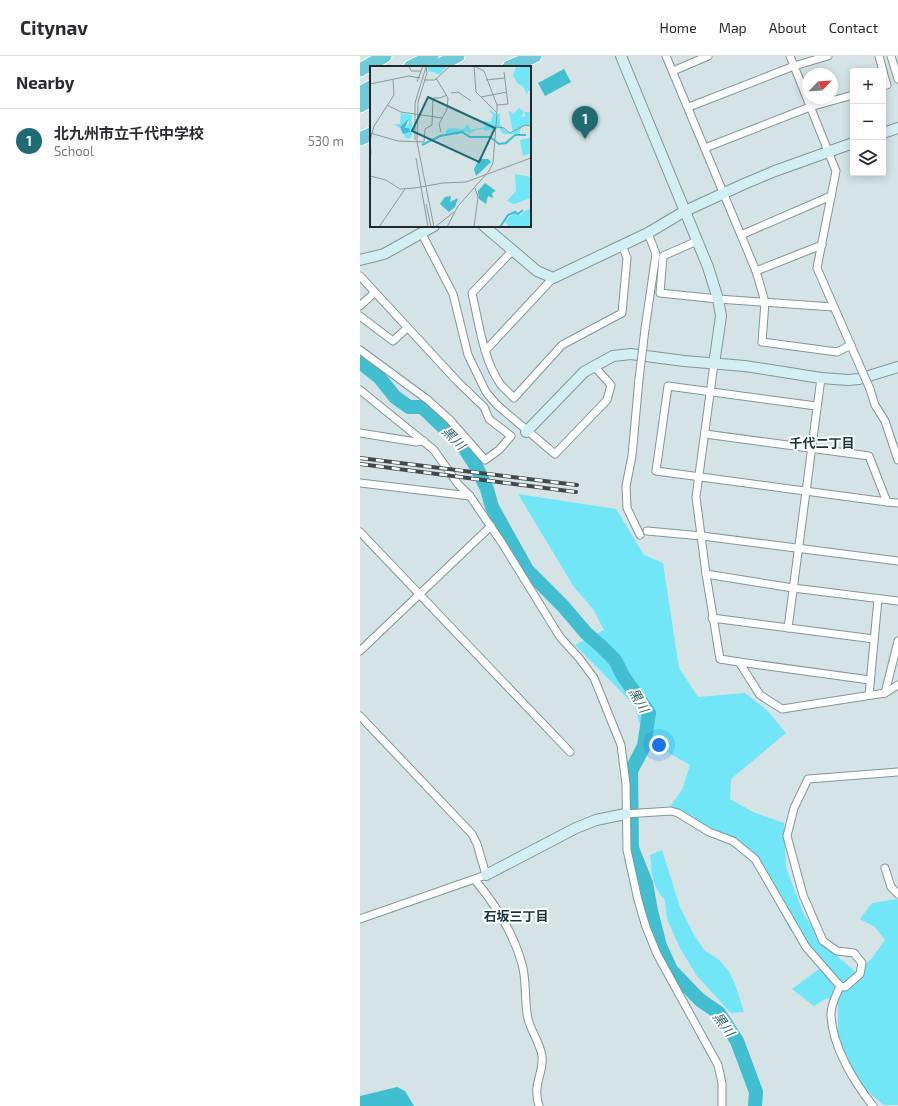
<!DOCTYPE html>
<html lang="en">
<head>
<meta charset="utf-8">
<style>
	body { margin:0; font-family:"Exo 2","Noto Sans JP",sans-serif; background:#f7f7f7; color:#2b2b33 }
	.controls { position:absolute; right:12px; top:12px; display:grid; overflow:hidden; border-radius:4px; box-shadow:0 2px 10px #0003 }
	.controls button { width:36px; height:36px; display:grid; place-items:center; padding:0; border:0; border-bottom:1px solid #e1e1e2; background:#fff; color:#2b2b33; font:20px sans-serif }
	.compass { position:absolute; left:442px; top:12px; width:36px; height:36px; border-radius:50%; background:#fff; box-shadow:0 2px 10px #0003; rotate:65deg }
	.you { position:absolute; left:299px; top:689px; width:14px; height:14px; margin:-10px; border:3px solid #fff; border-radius:50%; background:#1a73e8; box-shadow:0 0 0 6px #1a73e833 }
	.badge { display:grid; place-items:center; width:26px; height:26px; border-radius:50%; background:#206a74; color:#fff; font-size:13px; font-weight:700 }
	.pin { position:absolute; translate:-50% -33px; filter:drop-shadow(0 1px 2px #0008) }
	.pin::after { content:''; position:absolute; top:21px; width:14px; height:12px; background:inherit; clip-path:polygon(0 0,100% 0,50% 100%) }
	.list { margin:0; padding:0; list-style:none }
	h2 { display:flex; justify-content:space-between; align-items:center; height:52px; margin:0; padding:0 16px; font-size:17px }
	h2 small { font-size:13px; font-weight:400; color:#7c7c81 }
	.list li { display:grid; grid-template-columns:26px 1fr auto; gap:12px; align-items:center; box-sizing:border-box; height:64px; padding:0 16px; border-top:1px solid #e1e1e2 }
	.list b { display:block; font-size:15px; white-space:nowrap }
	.list p { margin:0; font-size:13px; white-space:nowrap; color:#7c7c81 }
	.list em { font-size:13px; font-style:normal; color:#7c7c81 }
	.icon { flex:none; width:22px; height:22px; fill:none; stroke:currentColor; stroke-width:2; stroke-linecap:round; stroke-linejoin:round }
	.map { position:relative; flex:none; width:538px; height:1050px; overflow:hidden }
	header { display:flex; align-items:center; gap:24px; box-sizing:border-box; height:56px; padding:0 20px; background:#fff; border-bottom:1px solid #e1e1e2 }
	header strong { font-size:19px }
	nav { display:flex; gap:22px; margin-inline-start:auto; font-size:14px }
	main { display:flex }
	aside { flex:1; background:#fff }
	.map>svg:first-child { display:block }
	.green { fill:#71e6f7 }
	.water { fill:#41bfd0 }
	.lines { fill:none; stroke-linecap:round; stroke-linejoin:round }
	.river { stroke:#41bfd0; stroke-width:14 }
	.street-casing { stroke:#859597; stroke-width:9 }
	.secondary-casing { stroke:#859597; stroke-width:12 }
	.highway-casing { stroke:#fff; stroke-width:15 }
	.street { stroke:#fff; stroke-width:7 }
	.secondary { stroke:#d3eff4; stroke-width:10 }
	.highway { stroke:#6dcbd9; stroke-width:13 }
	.rail-casing { stroke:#42494b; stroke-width:4 }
	.rail { stroke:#fff; stroke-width:2.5; stroke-dasharray:8; stroke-linecap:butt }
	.street-bridge-casing { stroke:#859597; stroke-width:9; stroke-linecap:butt }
	.street-bridge { stroke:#fff; stroke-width:7 }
	.labels { text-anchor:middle; stroke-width:4; stroke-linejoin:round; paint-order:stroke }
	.water-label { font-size:13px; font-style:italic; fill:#2e6168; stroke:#fff }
	.neighbourhood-label { font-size:13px; font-weight:bold; fill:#15373c; stroke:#fff }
	.inset-river { fill:none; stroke:#41bfd0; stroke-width:2 }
	.inset-road { fill:none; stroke:#8d999b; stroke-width:1 }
	.view { fill:#206a74; fill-opacity:0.15; stroke:#206a74; stroke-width:2 }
	.inset-edge { fill:none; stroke:#23292a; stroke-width:2 }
</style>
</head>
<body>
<header>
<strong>Citynav</strong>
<nav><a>Home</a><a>Map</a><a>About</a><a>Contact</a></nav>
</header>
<main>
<aside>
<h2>Nearby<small></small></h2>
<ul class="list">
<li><span class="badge">1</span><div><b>北九州市立千代中学校</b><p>School</p></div><em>530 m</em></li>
</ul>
</aside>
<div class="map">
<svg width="538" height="1050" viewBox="0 0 538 1050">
	<rect width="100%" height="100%" fill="#d3e3e6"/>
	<!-- green -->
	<g class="green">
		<polygon points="158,438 256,453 284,499 303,507 319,612 338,641 385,637 408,655 426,677 371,723 370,743 393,756 424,767 426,811 444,859 471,895 497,917 513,901 525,884 515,871 500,863 512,847 538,843 538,1049 524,1049 490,1021 478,993 478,949 467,942 454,950 432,933 459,913 429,872 395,806 318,753 309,752 322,734 330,709 284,683 275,650 215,589 244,574 233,553 214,531"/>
		<path d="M302,794l18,57 14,28 11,16 13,8 10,11 7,14 9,28 -13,1 -34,-37 -17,-28 -13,-29 -2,-19c-13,-13 -13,-28 -15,-45z"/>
	</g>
	<!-- water -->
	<g class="water">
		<polygon points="204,13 211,26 185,40 178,27"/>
		<polygon points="37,1031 45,1035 54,1050 0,1050 0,1040"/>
	</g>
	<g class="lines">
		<!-- river -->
		<polyline class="river" points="0,306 19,321 35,341 49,351 62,351 103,390 116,410 127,433 132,451 167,514 203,550 226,577 241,590 255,604 263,620 289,657 284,690 271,715 272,792 286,827 291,855 300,890 311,914 340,944 359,957 377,985 396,1036 395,1050"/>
		<!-- street casing -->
		<g class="street-casing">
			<g id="street">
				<polyline points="306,0 396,215 405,246 402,286 477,296 491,289"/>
				<polyline points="430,0 476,115 457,212 499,308"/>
				<polyline points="519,0 523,15"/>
				<polyline points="531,0 538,23"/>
				<polyline points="313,15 348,0"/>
				<polyline points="523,16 527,29 523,30"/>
				<polyline points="329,51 434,10 468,0"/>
				<polyline points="345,92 450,51 493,39"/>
				<polyline points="62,178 93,238 108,299 126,336 137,349 195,398 247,344 251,329 234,310"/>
				<polyline points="381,179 471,140"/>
				<polyline points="337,185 303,200 300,237 358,243 473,251"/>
				<path d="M152,195l-40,42c7,30 11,67 29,92 4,4 9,9 13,13l48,-53 60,-32 5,-55 -5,-13"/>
				<polyline points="396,215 462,189"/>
				<polyline points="0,220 98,326 124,351 129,363 151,380 139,394 125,404 90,364 68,344 0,294"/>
				<polyline points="0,250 14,237"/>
				<polyline points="0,260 33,285 47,272"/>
				<polyline points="285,273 296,198 288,177"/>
				<polyline points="126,294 193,222"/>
				<polyline points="354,308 336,441 346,518 360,603 379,606 400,639 422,653 525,637 538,629"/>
				<polyline points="279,323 272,400 266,430 267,452 280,479"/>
				<polyline points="510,333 515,349 525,365 538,404"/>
				<polyline points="0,334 74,394 98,428 110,440 142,487 200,581 219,602 234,622 261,689 266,728 267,794 278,844 286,871 297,898 358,1009 362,1027 362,1050"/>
				<polyline points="456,350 308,330 296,415 527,446"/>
				<polyline points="0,377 56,386 64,385"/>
				<polyline points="345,378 509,400 527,446 538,447"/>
				<polyline points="0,427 110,440"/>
				<polyline points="287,475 342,480 538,505"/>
				<polyline points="0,476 210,696"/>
				<polyline points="346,518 433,532 538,545"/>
				<polyline points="352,562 514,583"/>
				<polyline points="428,572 461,322"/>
				<polyline points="0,595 131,470"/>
				<polyline points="379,606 510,624"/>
				<polyline points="525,637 538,585"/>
				<polyline points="509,639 518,543"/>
				<polyline points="0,660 112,778 117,788 126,819 0,863"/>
				<polyline points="265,758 311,755 318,757 349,776 373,785 395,803 446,891 480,930 485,931 500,918 502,907 494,897 477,895 463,885 443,839 427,780 434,752 448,723 538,716"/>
				<polyline points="525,812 531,831 538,838"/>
				<path d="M115,824c21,25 38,52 47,84 5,17 2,37 6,55 3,12 12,24 14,37 2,19 -10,26 -3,50"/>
				<path d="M480,930c-3,8 -10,20 -9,29 1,31 23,67 42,91"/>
			</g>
		</g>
		<!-- secondary casing -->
		<g class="secondary-casing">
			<g id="secondary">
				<polyline points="261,0 348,211 358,243 361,260 354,308"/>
				<polyline points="523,77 538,72"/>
				<polyline points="124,170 177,215 193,222 288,177 325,155 384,128 415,115 493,87"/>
				<polyline points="0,204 24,198 74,170"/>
				<polyline points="166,376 224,316 253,300 271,298 324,305 385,310 461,322 488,324 499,323 538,311"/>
				<polyline points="126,819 216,772 236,764 265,758"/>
			</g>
		</g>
		<!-- highway casing -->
		<g class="highway-casing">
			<g id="highway">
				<polyline points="50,11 72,0"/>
				<polyline points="75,11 98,0"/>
				<polyline points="149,11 175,0"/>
				<polyline points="0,14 25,0"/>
				<polyline points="0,37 11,31"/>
				<polyline points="0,50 11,44"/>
				<polyline points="0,83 11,78"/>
			</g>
		</g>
		<!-- street -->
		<use href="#street" class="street"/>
		<!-- secondary -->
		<use href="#secondary" class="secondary"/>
		<!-- highway -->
		<use href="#highway" class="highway"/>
		<!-- rail casing -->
		<g class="rail-casing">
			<g id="rail">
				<polyline points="0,402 217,429"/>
				<polyline points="0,408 216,436"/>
			</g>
		</g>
		<!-- rail -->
		<use href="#rail" class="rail"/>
		<!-- street-bridge casing -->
		<g class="street-bridge-casing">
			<g id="street-bridge">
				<polyline points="499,308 510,333"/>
				<polyline points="279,323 285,273"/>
			</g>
		</g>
		<!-- street-bridge -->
		<use href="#street-bridge" class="street-bridge"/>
	</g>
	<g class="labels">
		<!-- water labels -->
		<g class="water-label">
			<text transform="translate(94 382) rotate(46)" y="5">黒川</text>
			<text transform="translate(279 644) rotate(60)" y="5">黒川</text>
			<text transform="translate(364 968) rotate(54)" y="5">黒川</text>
		</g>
		<!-- neighbourhood labels -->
		<g class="neighbourhood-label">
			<text x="462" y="392">千代二丁目</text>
			<text x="156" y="865">石坂三丁目</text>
		</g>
	</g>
	<!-- overview -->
	<g transform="translate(10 10)">
		<rect width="161" height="161" fill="#d3e3e6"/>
		<path d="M57,0h20l-7,8 -12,-3zM146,0h15v25h-3l-1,4 -4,-9 -5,-2 -5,-8zM145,39l-5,6 3,3 6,-6 5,4 -3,5 5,-1 -2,-4h7v13l-9,2 -4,7h-15l-4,-6 -15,3v-2l-9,1 -6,4 -2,-3 -11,4v-2l-11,1 3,-6 15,1 5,-5 2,6 15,-3 -3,-6 9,1 2,-7 -5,-6 10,6 2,-2v11l6,7 7,2 -4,-21zM31,47l11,2v21l-3,3 -5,-2 1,-4h4v-5h-4l4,-5 -1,-5 -8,10 -6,-4h6zM160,72l1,15 -8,3 -3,-16zM145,108l16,3v21l-17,6 -7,-3 9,-10zM161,142v19h-22l-4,-6 9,-8 8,3v-3z" fill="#71e6f7"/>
		<path d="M39,52l-4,10h4l1,4 -7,2 -3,-7zM109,93h9l3,3 -15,14 -2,-7zM115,117l11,8 -4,2 1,5 -5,-2 -2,8 -7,-5 -1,-8zM81,130l-1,6 8,-4 -3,9 -6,5 -9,-8 5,-7z" fill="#41bfd0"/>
		<path class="inset-river" d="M52,79l18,-9 22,-4 8,5h20l9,7 7,-1 9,-8h11M130,161l8,-12 7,-3 3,2 5,-4"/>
		<path class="inset-road" d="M39,0l2,5h10M56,0l1,7 -9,29 -1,40 17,85M104,0l10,5 13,34v7M66,12l12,20 -1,11 -8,15 2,8M54,14h11l15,-14M116,14l19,-2M47,16l6,-16M0,18l39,-8 11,2M81,27l7,-1 13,9M111,31l26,-5M17,39l14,7 41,6M127,39l11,-1 -4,-32M126,61l8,1 6,5 15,-8 6,1M0,67l28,8 26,1 1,-13 7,-4 1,-27h7l7,-3M45,74v-37l11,-36M1,88l-1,-14 4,-14 20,-31 -1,-16M46,92l12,69M0,110l16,4 14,9 15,-1 28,-5 23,-1 65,-24M56,138l5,23M9,161l26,-38M65,161l19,-15M77,161l11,-21 31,-35 4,-8 4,-50 -21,-21 -2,-26M104,161l4,-30 -3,-9"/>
		<path class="view" d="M58,31l67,31 -16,34 -67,-31z"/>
		<rect width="161" height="161" class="inset-edge"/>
	</g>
</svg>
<div class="controls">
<button>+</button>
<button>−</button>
<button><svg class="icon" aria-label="layers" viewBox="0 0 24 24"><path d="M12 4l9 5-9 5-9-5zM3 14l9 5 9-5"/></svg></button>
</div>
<svg class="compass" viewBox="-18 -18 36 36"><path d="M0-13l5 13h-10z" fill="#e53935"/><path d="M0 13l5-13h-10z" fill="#7c7c81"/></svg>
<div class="you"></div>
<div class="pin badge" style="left:225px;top:83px">1</div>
</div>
</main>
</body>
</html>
